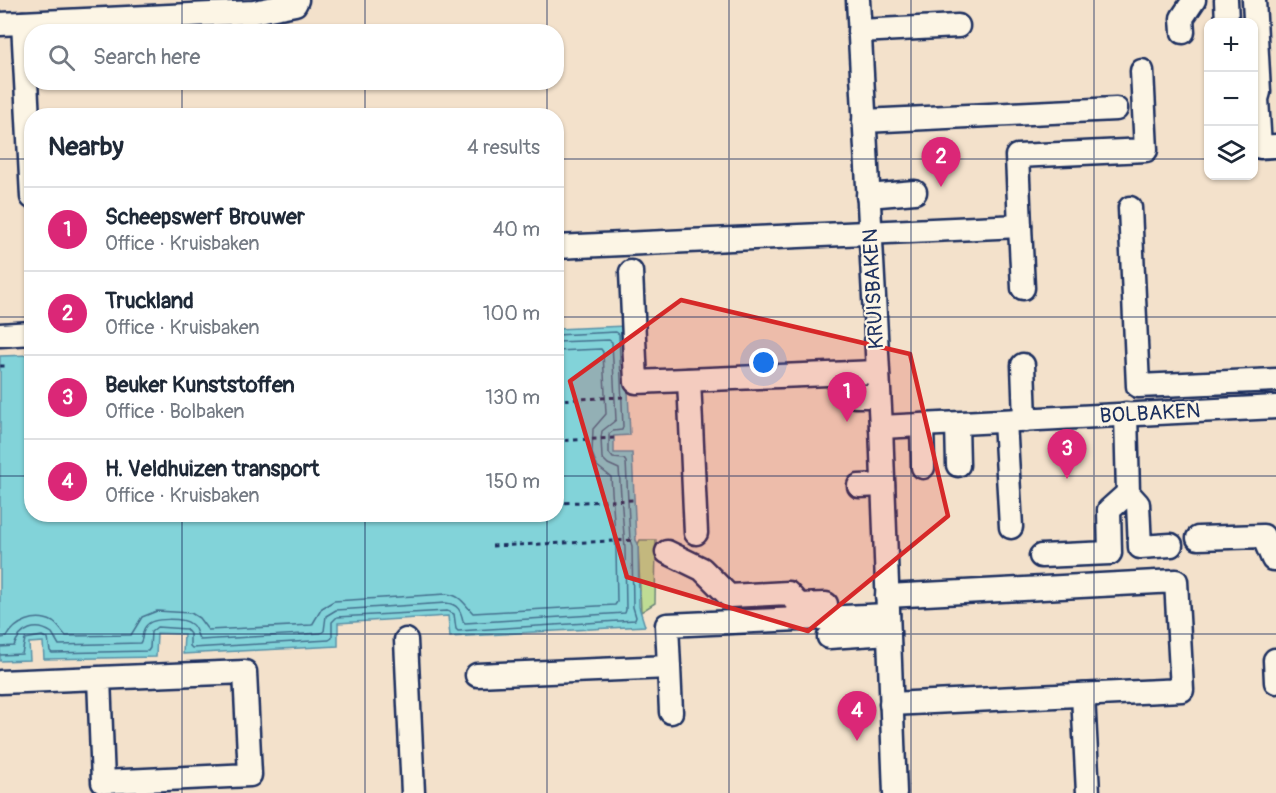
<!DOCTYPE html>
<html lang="en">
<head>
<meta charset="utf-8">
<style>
	body { margin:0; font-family:Pangolin,sans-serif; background:#f6f6f7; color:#1f2937 }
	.controls { position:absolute; right:18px; top:18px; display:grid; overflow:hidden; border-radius:12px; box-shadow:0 2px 4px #0004 }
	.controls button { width:54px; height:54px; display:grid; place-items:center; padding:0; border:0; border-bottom:2px solid #e0e1e3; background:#fff; color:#1f2937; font:30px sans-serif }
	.you { position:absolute; left:764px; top:363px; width:21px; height:21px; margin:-15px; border:4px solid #fff; border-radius:50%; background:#1a73e8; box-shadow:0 0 0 9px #1a73e833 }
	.badge { display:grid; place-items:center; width:39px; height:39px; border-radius:50%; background:#db2777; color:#fff; font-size:20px; font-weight:700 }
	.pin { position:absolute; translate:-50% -50px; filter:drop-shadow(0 2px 3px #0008) }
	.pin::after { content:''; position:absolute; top:32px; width:21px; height:18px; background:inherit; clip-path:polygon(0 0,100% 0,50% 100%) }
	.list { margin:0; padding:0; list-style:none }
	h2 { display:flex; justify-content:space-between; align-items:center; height:78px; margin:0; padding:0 24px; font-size:26px }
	h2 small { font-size:20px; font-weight:400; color:#747a83 }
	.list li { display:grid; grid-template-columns:39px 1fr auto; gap:18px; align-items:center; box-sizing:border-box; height:84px; padding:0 24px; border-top:2px solid #e0e1e3 }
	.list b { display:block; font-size:22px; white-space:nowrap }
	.list p { margin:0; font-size:20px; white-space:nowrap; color:#747a83 }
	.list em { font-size:20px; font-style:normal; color:#747a83 }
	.icon { flex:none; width:33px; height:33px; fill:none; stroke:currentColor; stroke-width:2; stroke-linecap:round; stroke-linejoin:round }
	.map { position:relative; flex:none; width:1276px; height:793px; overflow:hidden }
	.search { position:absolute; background:#fff; box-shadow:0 2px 4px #0004; left:24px; top:24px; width:540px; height:66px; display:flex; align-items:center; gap:15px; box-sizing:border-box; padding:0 21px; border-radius:24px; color:#747a83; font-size:22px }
	.panel { position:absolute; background:#fff; box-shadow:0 2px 4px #0004; left:24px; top:108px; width:540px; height:414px; border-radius:24px }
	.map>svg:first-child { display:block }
	.green { fill:#bfdc94; stroke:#6d8679; stroke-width:1.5 }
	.water { fill:#82d3d9; stroke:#5991a8; stroke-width:1.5 }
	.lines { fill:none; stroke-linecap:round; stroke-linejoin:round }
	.shore { stroke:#44718f; stroke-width:1.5 }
	.minor-casing { stroke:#1b2f5e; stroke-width:27 }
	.path { stroke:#1b2f5e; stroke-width:3; stroke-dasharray:4.5 4.5; stroke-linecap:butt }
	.minor { stroke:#fcf5e5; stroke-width:22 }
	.marked { fill:#d62828; fill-opacity:0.2; stroke:#d62828; stroke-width:4.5; stroke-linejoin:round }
	.grid { fill:none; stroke:#1b2f5e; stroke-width:1.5; stroke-opacity:0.55 }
	.labels { text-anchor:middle; stroke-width:4.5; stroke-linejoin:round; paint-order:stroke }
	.street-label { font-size:21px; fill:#1b2f5e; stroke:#fcf5e5 }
</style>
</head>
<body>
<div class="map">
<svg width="1276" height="793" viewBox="0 0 1276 793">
	<rect width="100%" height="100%" fill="#f3e1cb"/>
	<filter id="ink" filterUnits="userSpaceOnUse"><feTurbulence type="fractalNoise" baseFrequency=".0167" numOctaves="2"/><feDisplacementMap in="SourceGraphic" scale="12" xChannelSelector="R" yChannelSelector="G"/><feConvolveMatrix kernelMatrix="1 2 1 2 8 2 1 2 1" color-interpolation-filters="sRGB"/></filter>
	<g filter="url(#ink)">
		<!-- green -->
		<polygon class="green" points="640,540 656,540 655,603 641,612 638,544"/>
		<!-- water -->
		<polygon class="water" points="625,326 630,435 614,436 614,453 632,453 636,540 638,544 639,607 645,626 450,637 448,616 338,623 338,646 183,654 184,634 157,633 156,657 44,659 43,642 29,643 30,660 0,661 0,356 31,355 32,514 556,514 557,329"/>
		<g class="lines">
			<!-- shore -->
			<g class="shore">
				<path d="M0,638l7,-1c8,-15 29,-24 46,-15 6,4 9,10 13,14l65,-1 11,-18 15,-6 34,2 8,5 9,12 104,-5 10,-17 12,-7 112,-7c15,1 18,10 27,19l142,-8 2,-3 -1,-52 -5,-73 -14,-11 -5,-13 1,-24 13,-15 -3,-62 -2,-3 -45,2"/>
				<path d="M0,647l14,-1c6,-17 22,-24 38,-13l7,12 81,-2c4,-5 1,-12 6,-17 6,-9 38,-8 45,-2 6,4 5,11 9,16l121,-7 3,-2 2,-15 10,-6 110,-7c12,1 15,8 17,18l2,2 160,-10 1,-3 -1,-62 -6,-79 -11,-5 -6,-6 -1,-20 1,-7 14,-11 -4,-78 -3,-2 -53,2"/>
				<polyline points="0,655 22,654 25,639 42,636 48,639 50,651 52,653 148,651 150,648 151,632 157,627 186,629 190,634 190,646 192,648 329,640 332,638 332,622 337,617 447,611 454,614 456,629 458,631 635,620 636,617 633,607 632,546 630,540 626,462 624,459 613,458 609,453 609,434 613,431 622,430 623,427 619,334 616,332 556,335"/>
			</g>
			<!-- minor casing -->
			<g class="minor-casing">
				<g id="minor">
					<polyline points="858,0 881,427 895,793"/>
					<polyline points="1226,0 1227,22"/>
					<polyline points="1254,0 1259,92 1257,99 1260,147 1276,146"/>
					<polyline points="23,23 32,197"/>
					<polyline points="0,24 254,12 295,4 297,0"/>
					<polyline points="859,31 958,26"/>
					<polyline points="1183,32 1182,18 1194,0"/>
					<polyline points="864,121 1116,109"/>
					<polyline points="868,196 915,192"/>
					<polyline points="1130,208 1138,386 1276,380"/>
					<polyline points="1020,226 1023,288"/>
					<polyline points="556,247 1020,226 1017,156 1146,150 1142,71"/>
					<polyline points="631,272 636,382 877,372"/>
					<polyline points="0,335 32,333"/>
					<polyline points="1023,365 1025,420"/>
					<polyline points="689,380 696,533"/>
					<polyline points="855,396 879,396"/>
					<polyline points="1126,414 1128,493 1138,504 1140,547 1171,545"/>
					<polyline points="1005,421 1011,527"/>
					<polyline points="957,424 958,465"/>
					<polyline points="922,425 923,467"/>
					<polyline points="881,427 1276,407"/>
					<polyline points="859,486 883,485"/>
					<polyline points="1198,538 1263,536 1273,559 1276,559"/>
					<polyline points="667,552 702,569 729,596 788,593 799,605 826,604"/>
					<polyline points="1041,556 1110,553 1109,510 1128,493"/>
					<polyline points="887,596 1176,581 1182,690 891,704"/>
					<polyline points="829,637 889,633"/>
					<polyline points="406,640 413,793"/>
					<polyline points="1275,660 1276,682"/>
					<polyline points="669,667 671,712"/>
					<polyline points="477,675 669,667 667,625 888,615"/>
					<polyline points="0,682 245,672 250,775 103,782 99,678"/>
					<polyline points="1083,695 1088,793"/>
				</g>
			</g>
			<!-- path -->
			<g class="path">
				<polyline points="0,366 9,366"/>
				<polyline points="556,400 623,397"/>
				<polyline points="556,441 614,438"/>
				<polyline points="556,503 635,500"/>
				<polyline points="492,546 636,540"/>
			</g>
			<!-- minor -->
			<use href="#minor" class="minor"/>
		</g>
	</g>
	<!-- marked area -->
	<path class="marked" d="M681,300l229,54 38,162 -140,115 -181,-54 -57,-196z"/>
	<!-- grid -->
	<path class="grid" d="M182,0v32M365,0v32M547,0v32M729,0v793M911,0v793M1094,0v793M182,82v34M365,82v34M547,82v34M0,159h32M556,159h652M1254,159h22M0,317h32M556,317h720M0,476h32M556,476h720M182,514v279M365,514v279M547,514v279M0,634h1276"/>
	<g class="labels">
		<!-- street labels -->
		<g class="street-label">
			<text transform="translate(873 289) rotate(-93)" y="7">KRUISBAKEN</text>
			<text transform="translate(1150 413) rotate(-3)" y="7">BOLBAKEN</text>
		</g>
	</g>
</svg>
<div class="controls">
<button>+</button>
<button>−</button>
<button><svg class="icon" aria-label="layers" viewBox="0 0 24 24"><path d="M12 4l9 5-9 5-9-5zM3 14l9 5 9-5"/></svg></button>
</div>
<div class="you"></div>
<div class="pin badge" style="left:847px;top:422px">1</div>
<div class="pin badge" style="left:941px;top:187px">2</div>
<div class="pin badge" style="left:1067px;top:479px">3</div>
<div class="pin badge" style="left:857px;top:741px">4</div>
<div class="search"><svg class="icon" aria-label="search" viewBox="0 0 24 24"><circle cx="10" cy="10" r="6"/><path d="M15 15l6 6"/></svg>Search here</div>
<section class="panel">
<h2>Nearby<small>4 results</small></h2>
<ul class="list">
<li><span class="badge">1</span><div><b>Scheepswerf Brouwer</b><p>Office · Kruisbaken</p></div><em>40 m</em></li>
<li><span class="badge">2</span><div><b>Truckland</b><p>Office · Kruisbaken</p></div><em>100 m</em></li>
<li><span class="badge">3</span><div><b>Beuker Kunststoffen</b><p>Office · Bolbaken</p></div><em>130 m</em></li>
<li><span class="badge">4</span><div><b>H. Veldhuizen transport</b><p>Office · Kruisbaken</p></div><em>150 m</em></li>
</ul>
</section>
</div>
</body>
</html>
